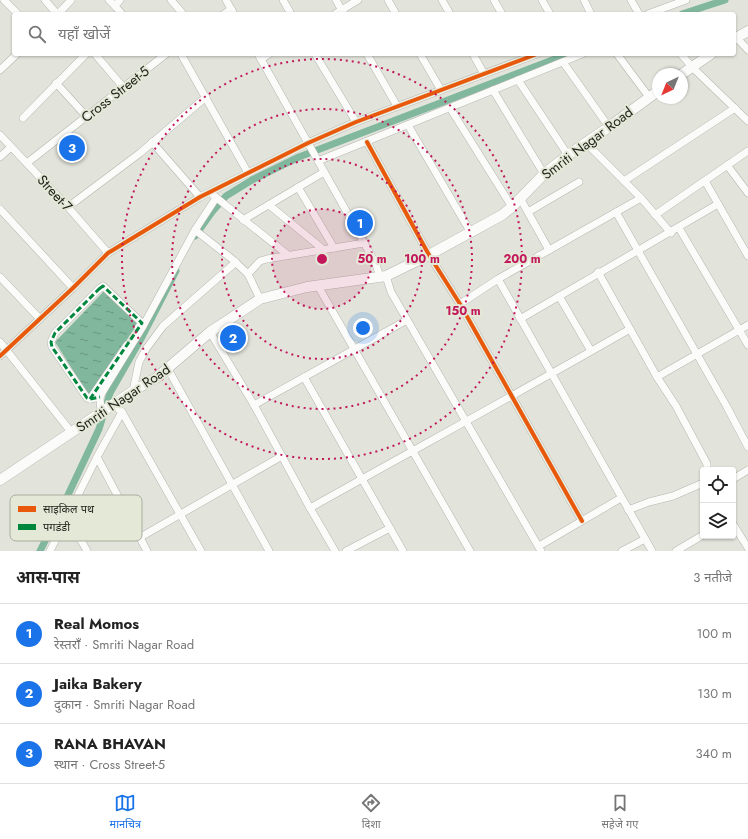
<!DOCTYPE html>
<html lang="hi">
<head>
<meta charset="utf-8">
<style>
	body { margin:0; font-family:Jost,"Noto Sans Devanagari",sans-serif; background:#f6f6f6; color:#222 }
	.controls { position:absolute; right:12px; bottom:12px; display:grid; overflow:hidden; border-radius:4px; box-shadow:0 1px 3px #0004 }
	.controls button { width:36px; height:36px; display:grid; place-items:center; padding:0; border:0; border-bottom:1px solid #e0e0e0; background:#fff; color:#222; font:20px sans-serif }
	.compass { position:absolute; left:652px; top:68px; width:36px; height:36px; border-radius:50%; background:#fff; box-shadow:0 1px 3px #0004; rotate:223deg }
	.you { position:absolute; left:363px; top:328px; width:14px; height:14px; margin:-10px; border:3px solid #fff; border-radius:50%; background:#1a73e8; box-shadow:0 0 0 6px #1a73e833 }
	.badge { display:grid; place-items:center; width:26px; height:26px; border-radius:50%; background:#1a73e8; color:#fff; font-size:13px; font-weight:700 }
	.pin { position:absolute; translate:-50% -50%; border:2px solid #fff; box-shadow:0 1px 4px #0006 }
	.list { margin:0; padding:0; list-style:none }
	h2 { display:flex; justify-content:space-between; align-items:center; height:52px; margin:0; padding:0 16px; font-size:17px }
	h2 small { font-size:13px; font-weight:400; color:#767676 }
	.list li { display:grid; grid-template-columns:26px 1fr auto; gap:12px; align-items:center; box-sizing:border-box; height:60px; padding:0 16px; border-top:1px solid #e0e0e0 }
	.list b { display:block; font-size:15px; white-space:nowrap }
	.list p { margin:0; font-size:13px; white-space:nowrap; color:#767676 }
	.list em { font-size:13px; font-style:normal; color:#767676 }
	.icon { flex:none; width:22px; height:22px; fill:none; stroke:currentColor; stroke-width:2; stroke-linecap:round; stroke-linejoin:round }
	.map { position:relative; flex:none; width:748px; height:551px; overflow:hidden }
	.search { position:absolute; background:#fff; box-shadow:0 1px 3px #0004; left:12px; right:12px; top:12px; height:44px; display:flex; align-items:center; gap:10px; box-sizing:border-box; padding:0 14px; border-radius:4px; color:#767676; font-size:15px }
	.sheet { height:232px; background:#fff }
	nav { display:flex; justify-content:space-around; align-items:center; box-sizing:border-box; height:56px; border-top:1px solid #e0e0e0; background:#fff; font-size:11px; color:#767676 }
	nav a { display:grid; justify-items:center; gap:2px }
	nav .on { color:#1a73e8 }
	.map>svg:first-child { display:block }
	.water { fill:url(#water-ripples) }
	.lines { fill:none; stroke-linecap:round; stroke-linejoin:round }
	.canal { stroke:#81b89d; stroke-width:7 }
	.building { fill:url(#building-cross-hatch); filter:url(#shadow) }
	.street-casing { stroke:#b4b6af; stroke-width:8 }
	.secondary-casing { stroke:#b4b6af; stroke-width:11 }
	.street { stroke:#fbfbfa; stroke-width:7 }
	.secondary { stroke:#fbfbfa; stroke-width:10 }
	.quiet { stroke:#00873e; stroke-width:3; stroke-dasharray:6 3; stroke-linecap:butt }
	.cycleway-casing { stroke:#e4e8d7; stroke-width:6 }
	.cycleway { stroke:#e8590c; stroke-width:4 }
	.ring { fill:none; stroke:#c2185b; stroke-width:2; stroke-dasharray:2 4 }
	.labels { text-anchor:middle; stroke-width:4; stroke-linejoin:round; paint-order:stroke }
	.street-label { font-size:14px; fill:#1f201a; stroke:#e4e8d7 }
	.key { fill:#e4e8d7; stroke:#a9ac9e; stroke-width:1 }
	.key-label { font-size:11px; fill:#1f201a }
	.centre { fill:#c2185b; stroke:#e4e8d7; stroke-width:2 }
	.ring-label { font-size:12px; text-anchor:middle; font-weight:bold; fill:#c2185b; stroke:#e4e8d7; stroke-width:4; stroke-linejoin:round; paint-order:stroke }
</style>
</head>
<body>
<div class="map">
<svg width="748" height="551" viewBox="0 0 748 551">
	<defs>
		<pattern id="water-ripples" width="26" height="14" patternUnits="userSpaceOnUse"><rect width="26" height="14" fill="#81b89d"/><path d="M2 4q2-2 4 0t4 0M15 11q2-2 4 0t4 0" fill="none" stroke="#69957f"/></pattern>
		<pattern id="building-cross-hatch" width="8" height="8" patternUnits="userSpaceOnUse"><rect width="8" height="8" fill="#d3d1bf"/><path d="M0 0l8 8M0 8l8-8" fill="none" stroke="#b5b3a4"/></pattern>
		<filter id="shadow"><feDropShadow dx="-3" dy="3" stdDeviation="1" flood-color="#0004"/></filter>
	</defs>
	<rect width="100%" height="100%" fill="#e2e4db"/>
	<!-- water -->
	<polygon class="water" points="104,291 138,323 92,392 88,394 55,342"/>
	<g class="lines">
		<!-- canal -->
		<g class="canal">
			<polyline points="682,14 725,0"/>
			<polyline points="195,236 212,212 226,196 252,180 299,157 568,54"/>
			<polyline points="40,551 67,497 99,429 110,393 142,337 176,271"/>
		</g>
	</g>
	<!-- building -->
	<polygon class="building" points="72,137 83,149 70,158 61,147"/>
	<g class="lines">
		<!-- street casing -->
		<g class="street-casing">
			<g id="street">
				<polyline points="4,0 18,14"/>
				<polyline points="45,0 57,14"/>
				<polyline points="109,0 115,6"/>
				<polyline points="120,0 115,6 122,14"/>
				<polyline points="171,0 183,14"/>
				<polyline points="226,0 234,14"/>
				<polyline points="283,0 291,14"/>
				<polyline points="336,0 344,14"/>
				<polyline points="388,0 396,14"/>
				<polyline points="442,0 450,14"/>
				<polyline points="494,0 502,14"/>
				<polyline points="542,0 550,14"/>
				<polyline points="584,0 591,14"/>
				<polyline points="631,0 639,14"/>
				<polyline points="58,14 71,0"/>
				<polyline points="224,14 231,9"/>
				<polyline points="335,14 358,0"/>
				<polyline points="648,14 686,0"/>
				<polyline points="736,37 748,50"/>
				<polyline points="95,54 123,87"/>
				<polyline points="181,54 248,173"/>
				<polyline points="258,54 376,264 380,278"/>
				<polyline points="315,54 356,122"/>
				<polyline points="367,54 397,106"/>
				<polyline points="420,54 441,90"/>
				<polyline points="473,54 484,74"/>
				<polyline points="617,54 649,97"/>
				<polyline points="681,54 692,67 748,121"/>
				<polyline points="261,59 269,54"/>
				<polyline points="563,62 609,127"/>
				<polyline points="0,70 17,54"/>
				<polyline points="518,80 568,155"/>
				<polyline points="56,83 86,116"/>
				<polyline points="493,90 544,174"/>
				<polyline points="450,108 512,207"/>
				<polyline points="23,118 86,54"/>
				<polyline points="408,125 471,233"/>
				<polyline points="0,135 68,207 108,253"/>
				<polyline points="152,142 200,197"/>
				<polyline points="367,142 429,255 460,304 582,521"/>
				<polyline points="586,143 641,198 671,233"/>
				<polyline points="0,157 11,147"/>
				<polyline points="318,161 582,54"/>
				<polyline points="27,163 166,54"/>
				<polyline points="727,165 748,193"/>
				<polyline points="624,181 735,108"/>
				<polyline points="705,181 748,256"/>
				<polyline points="298,187 334,248"/>
				<polyline points="213,195 288,255"/>
				<polyline points="520,198 549,250"/>
				<polyline points="269,205 324,250"/>
				<polyline points="68,207 140,153 206,97"/>
				<polyline points="0,209 73,288"/>
				<polyline points="528,212 579,182"/>
				<polyline points="616,212 727,407 748,447"/>
				<polyline points="655,215 748,151"/>
				<polyline points="243,220 324,172"/>
				<polyline points="679,228 748,345"/>
				<polyline points="195,230 232,259 248,274 260,299"/>
				<polyline points="598,272 657,377 676,406 707,464 707,470"/>
				<polyline points="248,274 260,261 267,259 364,243"/>
				<polyline points="386,276 391,292 541,551"/>
				<polyline points="0,277 40,319"/>
				<polyline points="498,279 652,551"/>
				<polyline points="318,286 470,551"/>
				<polyline points="100,288 55,333 51,342 52,347 87,398 90,399 100,397"/>
				<polyline points="99,289 103,286 142,323 138,328"/>
				<polyline points="559,296 591,351"/>
				<polyline points="460,304 498,279 641,198"/>
				<polyline points="520,319 718,204"/>
				<polyline points="210,332 254,405 310,508 335,551"/>
				<polyline points="0,342 72,433"/>
				<polyline points="0,356 73,288 108,253 200,197 308,143 356,122 537,54"/>
				<polyline points="168,369 269,551"/>
				<polyline points="304,377 403,551"/>
				<polyline points="657,377 748,325"/>
				<polyline points="133,391 139,362 146,349 163,326 236,262"/>
				<polyline points="90,399 127,345"/>
				<polyline points="114,405 122,412 201,551"/>
				<polyline points="254,405 407,320"/>
				<polyline points="101,413 100,397 102,393 142,328 195,230 216,198"/>
				<polyline points="97,457 147,551"/>
				<polyline points="733,479 748,470"/>
				<path d="M310,508c107,-60 214,-118 320,-179"/>
				<polyline points="628,510 649,502 673,496 703,483"/>
				<polyline points="68,517 87,551"/>
				<polyline points="733,524 748,548"/>
				<polyline points="139,538 282,456"/>
				<polyline points="539,546 621,498"/>
				<polyline points="50,551 97,457 122,412"/>
				<polyline points="346,551 390,528"/>
				<polyline points="622,551 645,539"/>
				<polyline points="676,551 703,535"/>
			</g>
		</g>
		<!-- secondary casing -->
		<g class="secondary-casing">
			<g id="secondary">
				<polyline points="734,39 748,31"/>
				<polyline points="682,74 711,54"/>
				<polyline points="0,480 133,391 156,378 210,332 260,299 307,287 386,276 429,255 502,215 512,207 544,174 568,155 609,127 658,91"/>
			</g>
		</g>
		<!-- street -->
		<use href="#street" class="street"/>
		<!-- secondary -->
		<use href="#secondary" class="secondary"/>
		<!-- quiet -->
		<g class="quiet">
			<polyline points="100,288 55,333 51,342 52,347 87,398 90,399 100,397"/>
			<polyline points="90,399 142,323 103,286 99,289"/>
		</g>
		<!-- cycleway casing -->
		<g class="cycleway-casing">
			<g id="cycleway">
				<polyline points="367,142 429,255 460,304 582,521"/>
				<polyline points="0,356 73,288 108,253 200,197 308,143 356,122 537,54"/>
			</g>
		</g>
		<!-- cycleway -->
		<use href="#cycleway" class="cycleway"/>
	</g>
	<!-- distance rings -->
	<circle cx="322" cy="259" r="50" fill="#c2185b" fill-opacity=".12"/>
	<g class="ring">
		<circle cx="322" cy="259" r="50"/>
		<circle cx="322" cy="259" r="100"/>
		<circle cx="322" cy="259" r="150"/>
		<circle cx="322" cy="259" r="200"/>
	</g>
	<g class="labels">
		<!-- street labels -->
		<g class="street-label">
			<text transform="translate(115 94) rotate(-38)" y="5">Cross Street-5</text>
			<text transform="translate(587 143) rotate(-37)" y="5">Smriti Nagar Road</text>
			<text transform="translate(55 193) rotate(47)" y="5">Street-7</text>
			<text transform="translate(123 398) rotate(-34)" y="5">Smriti Nagar Road</text>
		</g>
	</g>
	<!-- legend -->
	<rect x="10" y="495" width="132" height="46" rx="6" class="key"/>
	<rect x="18" y="506" width="18" height="6" fill="#e8590c"/>
	<rect x="18" y="524" width="18" height="6" fill="#00873e"/>
	<g class="key-label">
		<text x="43" y="513">साइकिल पथ</text>
		<text x="43" y="531">पगडंडी</text>
	</g>
	<circle cx="322" cy="259" r="6" class="centre"/>
	<g class="ring-label">
		<text x="372" y="263">50 m</text>
		<text x="422" y="263">100 m</text>
		<text x="522" y="263">200 m</text>
		<text x="463" y="315">150 m</text>
	</g>
</svg>
<div class="controls">
<button><svg class="icon" aria-label="locate" viewBox="0 0 24 24"><circle cx="12" cy="12" r="6"/><path d="M12 2v4M12 18v4M2 12h4M18 12h4"/></svg></button>
<button><svg class="icon" aria-label="layers" viewBox="0 0 24 24"><path d="M12 4l9 5-9 5-9-5zM3 14l9 5 9-5"/></svg></button>
</div>
<svg class="compass" viewBox="-18 -18 36 36"><path d="M0-13l5 13h-10z" fill="#e53935"/><path d="M0 13l5-13h-10z" fill="#767676"/></svg>
<div class="you"></div>
<div class="pin badge" style="left:360px;top:223px">1</div>
<div class="pin badge" style="left:233px;top:338px">2</div>
<div class="pin badge" style="left:72px;top:148px">3</div>
<div class="search"><svg class="icon" aria-label="search" viewBox="0 0 24 24"><circle cx="10" cy="10" r="6"/><path d="M15 15l6 6"/></svg>यहाँ खोजें</div>
</div>
<section class="sheet">
<h2>आस-पास<small>3 नतीजे</small></h2>
<ul class="list">
<li><span class="badge">1</span><div><b>Real Momos</b><p>रेस्तराँ · Smriti Nagar Road</p></div><em>100 m</em></li>
<li><span class="badge">2</span><div><b>Jaika Bakery</b><p>दुकान · Smriti Nagar Road</p></div><em>130 m</em></li>
<li><span class="badge">3</span><div><b>RANA BHAVAN</b><p>स्थान · Cross Street-5</p></div><em>340 m</em></li>
</ul>
</section>
<nav>
<a class="on"><svg class="icon" aria-label="map" viewBox="0 0 24 24"><path d="M3 6l6-2 6 2 6-2v14l-6 2-6-2-6 2zM9 4v14M15 6v14"/></svg>मानचित्र</a>
<a><svg class="icon" aria-label="directions" viewBox="0 0 24 24"><path d="M12 3l9 9-9 9-9-9zM9 14v-3h6M13 9l2 2-2 2"/></svg>दिशा</a>
<a><svg class="icon" aria-label="saved" viewBox="0 0 24 24"><path d="M7 4h10v16l-5-4-5 4z"/></svg>सहेजे गए</a>
</nav>
</body>
</html>
